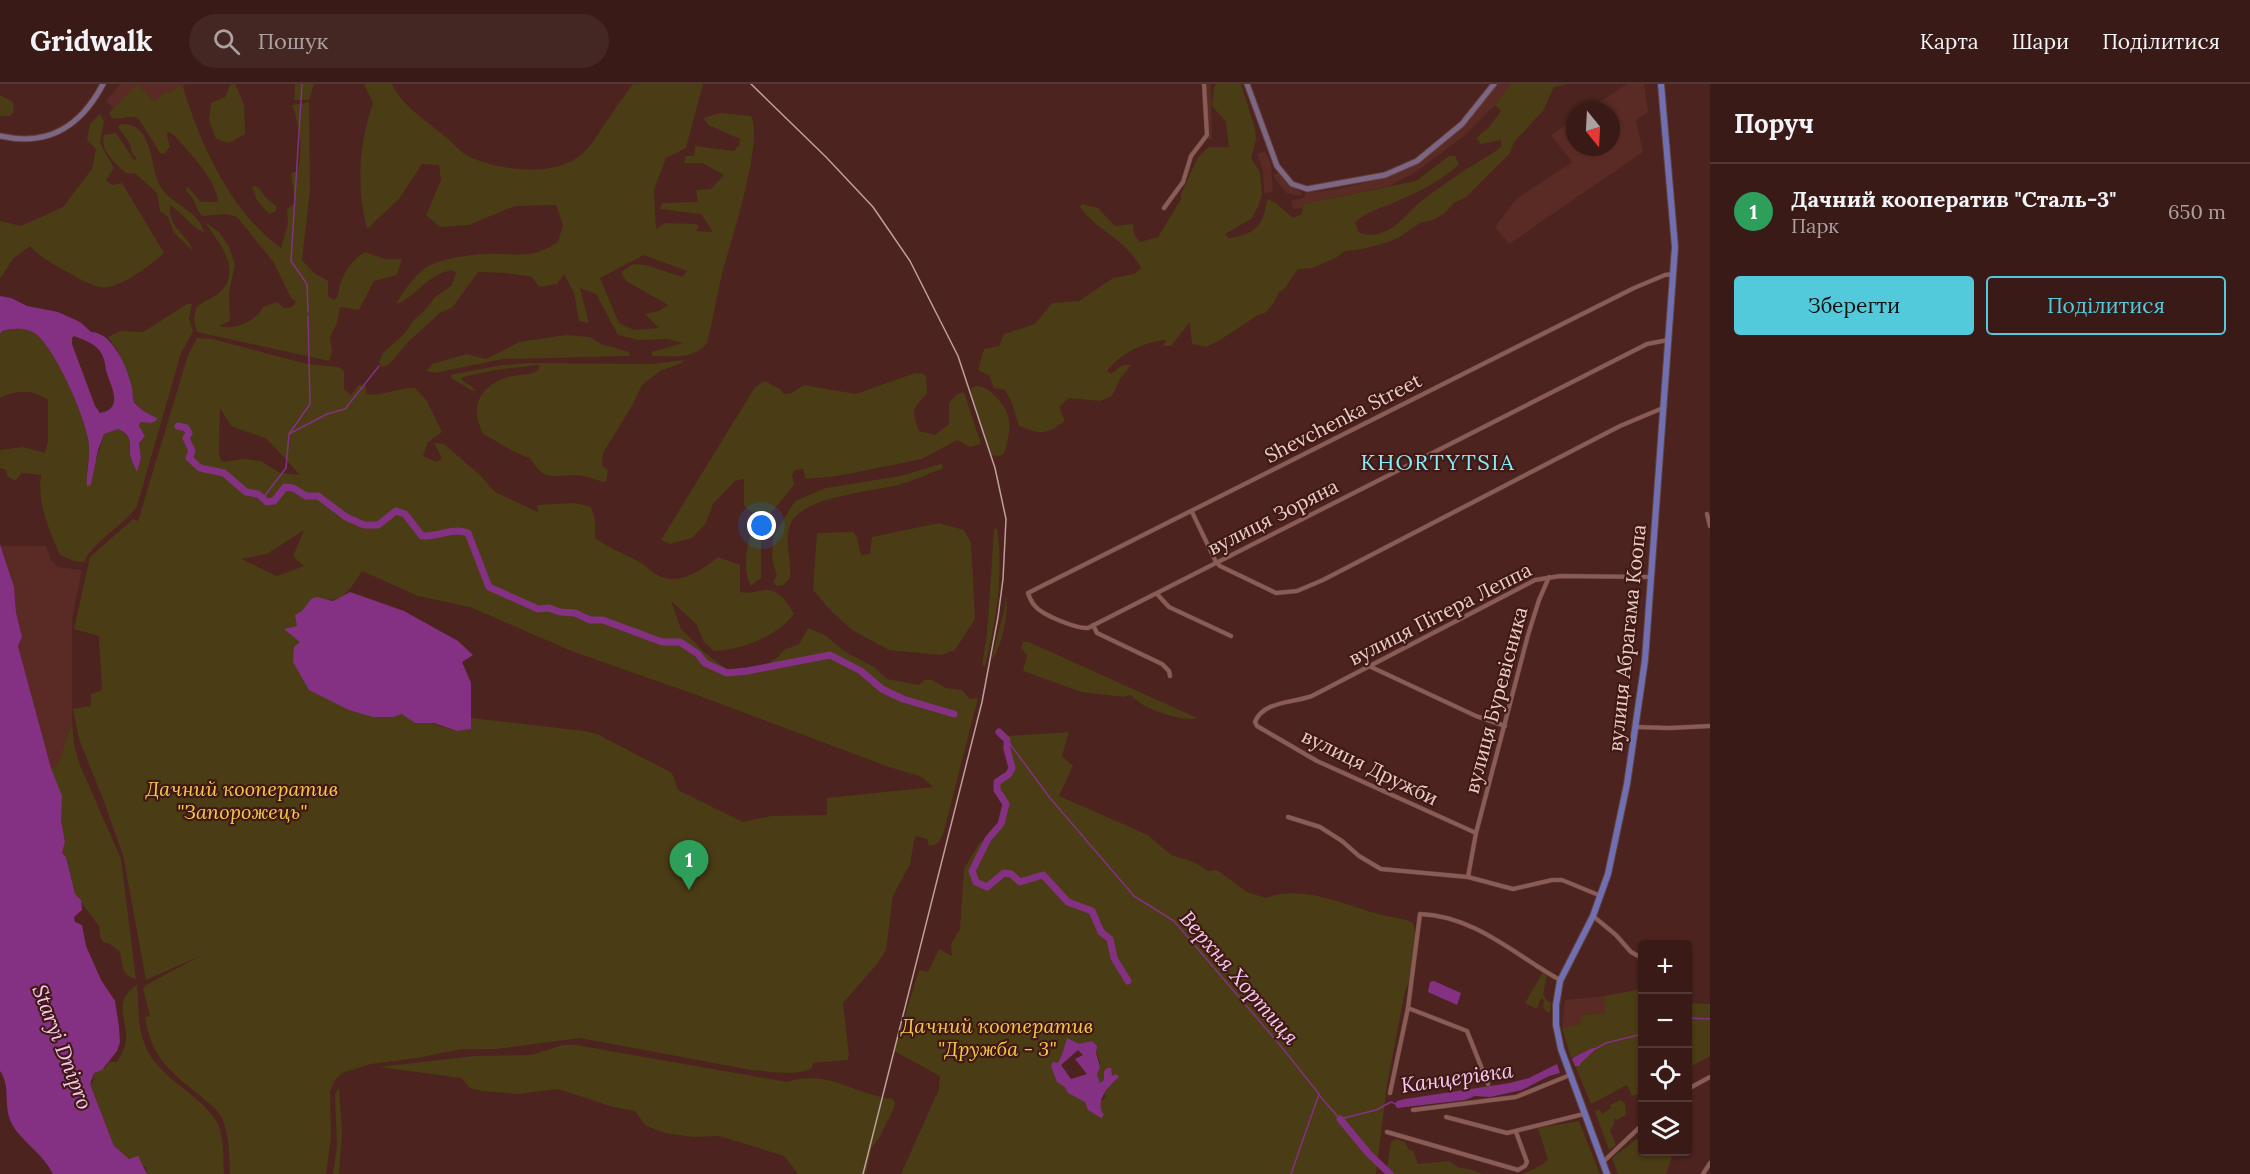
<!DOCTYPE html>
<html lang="uk">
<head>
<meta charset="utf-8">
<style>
	body { margin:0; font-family:Lora,serif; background:#442723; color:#f1f3f6 }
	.controls { position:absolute; right:18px; bottom:18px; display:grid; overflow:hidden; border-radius:6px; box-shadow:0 2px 4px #0004 }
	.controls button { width:54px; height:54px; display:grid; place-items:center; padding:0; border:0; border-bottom:2px solid #533835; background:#391a16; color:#f1f3f6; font:30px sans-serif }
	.compass { position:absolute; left:1566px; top:18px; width:54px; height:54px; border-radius:50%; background:#391a16; box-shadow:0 2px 4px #0004; rotate:162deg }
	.you { position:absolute; left:762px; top:442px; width:21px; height:21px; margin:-15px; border:4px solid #fff; border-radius:50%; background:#1a73e8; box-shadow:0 0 0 9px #1a73e833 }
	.badge { display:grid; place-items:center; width:39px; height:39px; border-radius:50%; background:#53cadc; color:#fff; font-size:20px; font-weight:700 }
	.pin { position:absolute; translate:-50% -50px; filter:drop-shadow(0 2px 3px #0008) }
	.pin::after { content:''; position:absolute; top:32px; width:21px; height:18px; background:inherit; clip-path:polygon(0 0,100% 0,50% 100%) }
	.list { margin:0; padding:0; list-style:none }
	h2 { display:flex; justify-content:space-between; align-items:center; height:78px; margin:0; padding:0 24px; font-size:26px }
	h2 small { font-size:20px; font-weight:400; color:#aba1a1 }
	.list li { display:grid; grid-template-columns:39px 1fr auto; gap:18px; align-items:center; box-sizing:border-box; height:96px; padding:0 24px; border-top:2px solid #533835 }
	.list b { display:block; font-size:22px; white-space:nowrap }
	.list p { margin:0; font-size:20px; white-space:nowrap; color:#aba1a1 }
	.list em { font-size:20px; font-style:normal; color:#aba1a1 }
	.actions { display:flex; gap:12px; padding:18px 24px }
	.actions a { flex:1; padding:14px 0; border:2px solid #53cadc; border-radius:6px; text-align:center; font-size:21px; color:#53cadc }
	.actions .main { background:#53cadc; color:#111 }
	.icon { flex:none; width:33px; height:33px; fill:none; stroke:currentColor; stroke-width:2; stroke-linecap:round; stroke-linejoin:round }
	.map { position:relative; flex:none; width:1710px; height:1090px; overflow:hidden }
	header { display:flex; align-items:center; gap:36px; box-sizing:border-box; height:84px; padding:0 30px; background:#391a16; border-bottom:2px solid #533835 }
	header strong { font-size:28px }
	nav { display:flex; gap:33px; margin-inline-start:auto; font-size:21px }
	.search { width:420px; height:54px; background:#442723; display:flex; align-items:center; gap:15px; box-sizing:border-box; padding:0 21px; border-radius:33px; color:#aba1a1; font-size:22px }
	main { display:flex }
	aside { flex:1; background:#391a16 }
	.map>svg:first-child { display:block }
	.built { fill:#5a2a24 }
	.green { fill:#4a3c14; fill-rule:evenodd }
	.water { fill:#853183; fill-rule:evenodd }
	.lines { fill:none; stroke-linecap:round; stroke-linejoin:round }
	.stream { stroke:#853183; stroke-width:1.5 }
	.river { stroke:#853183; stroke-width:7 }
	.street-casing { stroke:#63403d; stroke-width:5 }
	.secondary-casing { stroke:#63403d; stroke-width:7 }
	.primary-casing { stroke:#63403d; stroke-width:8 }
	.street { stroke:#8b5c55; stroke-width:4 }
	.secondary { stroke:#7d6683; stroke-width:5 }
	.primary { stroke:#6f6fb1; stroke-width:6 }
	.rail { stroke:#bea09b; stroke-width:1.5 }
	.labels { text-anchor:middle; stroke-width:4.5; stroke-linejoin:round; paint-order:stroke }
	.street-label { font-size:20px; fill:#e7ccc7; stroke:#411914 }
	.park-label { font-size:20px; font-style:italic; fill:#f4c74a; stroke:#411914 }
	.water-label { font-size:21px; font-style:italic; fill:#f6c9f3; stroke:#411914 }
	.quarter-label { font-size:22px; letter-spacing:1.5px; fill:#83ecfc; stroke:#411914 }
</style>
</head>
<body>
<header>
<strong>Gridwalk</strong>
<div class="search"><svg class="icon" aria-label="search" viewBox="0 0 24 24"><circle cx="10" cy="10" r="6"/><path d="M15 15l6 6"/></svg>Пошук</div>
<nav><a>Карта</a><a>Шари</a><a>Поділитися</a></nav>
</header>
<main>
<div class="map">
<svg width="1710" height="1090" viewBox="0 0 1710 1090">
	<rect width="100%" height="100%" fill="#4c231e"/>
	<!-- built -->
	<g class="built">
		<polygon points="120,0 186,0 183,3 179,2 168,11 165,9 154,17 137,1 114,25 106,17"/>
		<polygon points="1206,0 1211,0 1212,55 1208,55"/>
		<polygon points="1498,0 1511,0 1495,21 1464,52 1413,90 1389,102 1303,120 1303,124 1293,125 1291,117 1305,113 1305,109 1338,105 1383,94 1409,85 1460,46"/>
		<polygon points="1627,0 1644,0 1648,28 1636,36 1643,68 1509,160 1495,143 1516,115 1572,78 1551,51 1575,35 1575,63 1611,63 1611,27 1587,27"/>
		<polygon points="1265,67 1271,80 1273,108 1264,109 1263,86 1257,70"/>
		<polygon points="1278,88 1290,103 1302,108 1300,112 1286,109 1273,92"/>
		<polygon points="1,462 46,462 51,476 58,483 82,486 72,535 72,638 58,679 56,683 51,684 18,562 22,553 16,528 14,503"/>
		<polygon points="1604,912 1605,929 1581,931 1582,940 1562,944 1565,916"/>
	</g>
	<!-- green -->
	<g class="green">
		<path d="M137,0l17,17 11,-9 4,2 10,-9 4,2c18,59 48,125 98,161l7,-24 -1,-15 8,-6 -4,-29 7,-4c5,-23 2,-43 -6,-65l17,-3 1,89 -8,69 12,13 14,8v15l6,4 4,-4c1,-16 12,-36 27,-44l20,7h17l-5,16 -23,6 -15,29 -19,-3 -3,16 -7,14 2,15 -3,9 -132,-29 -3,-13 2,-11c7,-8 20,-10 27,-19 18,-22 -6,-49 -18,-67l14,10 10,15 6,17 -6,29 1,28 -11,5c15,5 37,-5 44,-19l14,-5 7,6 8,-1 4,-5 -5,-4 -17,-35 -37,-46 -11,-3 -23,2c-9,-7 -6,-17 -17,-25l1,-5 14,16h17c-2,-24 -29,-49 -44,-67l-6,-3 -1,3 3,12 -6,7 -4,-1 -22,-35c-9,-3 -17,2 -26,0l-3,-5z"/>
		<polygon points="235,0 244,20 245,50 229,59 216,55 209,36 211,19 225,13 230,1"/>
		<polygon points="295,0 314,0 309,16 294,16"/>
		<path d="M364,0h28c10,22 36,38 55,54 8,7 14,15 25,20 30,12 78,19 106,-1 14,-10 21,-26 31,-39 7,-12 16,-23 24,-34h70l-17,64 -20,10 -12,32 2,39 9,-6 31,1 3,3 -3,4 17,1 -12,-18 -41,-5 2,-6 36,-1 -2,-12 15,-1 13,-14 -22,-12h-18l2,-7h8l1,-10 39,5 5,-6 1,-6 -32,-14 -5,-7 17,-5 31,3c13,24 -20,126 -28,154 -6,25 -10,49 -16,73 -13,17 -35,13 -55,13v-4l31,-9 -16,-4 -29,1 -20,-5 -22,-41 -16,-6 9,35 -10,-2 -5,-28 -10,-19 -7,10 -18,3 -7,-10 -26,-4 -28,-1 -26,36 -12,5 -33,30 -18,22 -8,2 -2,-5 4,-9 22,-20 8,-12 13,-12 9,-12 16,-11 5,-13 -4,-3c-27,5 -36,28 -56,34 8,-13 16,-26 29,-36 14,-10 54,-15 72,-14 28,0 36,4 61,-12l5,-17 -7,-20 -41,1 -46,19 -29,2 -14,-12 15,-35 -2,-15 -17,-1 -23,35 -32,30c-11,-42 -8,-86 6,-126zM644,171l43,16 -5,6 -36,-12 -13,-1 -12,8 5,9 42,24 -9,6 -14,3 14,14 -25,2 -15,-7 -19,-45z"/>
		<path d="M1217,0h24l14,44 1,12 -5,18 9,14 2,23 -4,12 -7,12 -26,15 4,4c26,-3 35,-13 38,-39l9,4 17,15 9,-4 1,-10 113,-23 33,-25h6l4,8c-18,18 -43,29 -66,39 -14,6 -28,9 -38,20l4,9c11,5 20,3 31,-3 13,-8 22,-21 34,-30 17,-13 36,-26 54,-37 8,-5 15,-9 23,-15v-7l-20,4 -5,-6 13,-11 12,-16 -6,-6 16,-21h57l-14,3 -11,24 -29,31 -4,11 -44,44 -12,6 -9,10 -10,6 -15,4 -22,15 -13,5 -22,6 -18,2 -8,6 -24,11 -15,1 -13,19 -6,4 -6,12 -8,9 -7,2 -38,25 -14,7 -14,-3 -2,-22 -19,24h-8l3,-6c-22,2 -45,13 -59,31l4,3 11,-9h9l-11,14 -8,17 -12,5 -31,-3 -10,9 6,14c-20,15 -24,13 -46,5l-7,-23 -7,-13 -11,-2 -5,-12 -11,-6 6,-21 15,-3 5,-12 31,-10 17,-21 27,-2 34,-23 21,-4 7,-6c-17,-31 -43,-36 -61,-61l2,-3 16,4 17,18 18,-2 1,10 6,8 18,-5 23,-38v-5l17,-37 11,-10h20l-3,-25 -14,-16 2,-19z"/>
		<polygon points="0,11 13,18 14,28 10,32 0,32"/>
		<path d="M100,30l4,7 -4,22 14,25 -8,12 6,5 10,-2 42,70c-13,12 -46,38 -65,34 -11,-3 -21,-9 -30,-14 -15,-8 -28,-15 -39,-27l-17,13 -13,20v-58l21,5 42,-19 29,-38 4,-20 -9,-9 3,-16z"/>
		<path d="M121,40c34,-2 28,46 41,65 11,16 39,23 42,44 -13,-7 -22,-20 -34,-28 -2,24 17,28 23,46l-19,-18 -6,-16 -8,-6 -3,-18 -21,-19 -10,-1c-11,-10 -26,-22 -22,-38l12,-2 18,27 3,-1 -5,-6 -2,-9 -12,-17z"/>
		<polygon points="252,102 258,103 267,115 276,122 276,127 269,130 256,115"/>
		<path d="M187,220h5l-3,14 4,14 -12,21 -44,153c-15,22 -41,32 -53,56l-10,-1 -14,-6c-11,-25 -23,-52 -19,-80l-19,-2 -7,8 -8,-5 -1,-6 -6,-2v-18l23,-3 22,6 3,-12v-41c-16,-11 -30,-10 -48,-2v-64l2,-3c11,-3 25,-4 35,4 19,16 50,85 52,110 1,14 -4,27 -1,41l16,-52 14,-5c17,9 9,16 13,29 1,4 4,9 6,13l4,-13 -2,-15 6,-7 -6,-9 2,-5 10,1 5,-2v-3l-15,-9 -8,-9 -1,-12 -14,-37 -10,-14 12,-6 23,1z"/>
		<polygon points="566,251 590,253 601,260 629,268 630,272 503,275 435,289 426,287 432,280 467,270 486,275 519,258"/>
		<path d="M197,254l15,1 95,25 31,3 6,4v18l7,6 8,-10 7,1v8c17,3 32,-7 49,-6l12,13 15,31 -14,10 -5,14 14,6 5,-4 -8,-15 10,1 36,31 15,17 43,20 -1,-7 38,-2 16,4 4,13v18c14,10 27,15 41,22 9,4 15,12 23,16 21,10 44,-7 59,-19l22,8v27c11,2 15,-1 24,-2 15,-2 24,14 30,24 -16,22 -53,36 -80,37l-10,-9 -8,-18 -25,-23 10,28 24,24 27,20 25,-3 20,-12 7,-8 15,-6 9,-16 17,7 19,16 30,16 13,12 32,6 5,-5h8l14,8 16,2 8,9 8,-1 -35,137 -6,9 -8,2 -2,-7 -12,-3 -5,28 -17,32 -7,54 -8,13 -35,40 6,53h-1v4l-35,3 -1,5c-13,9 -45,3 -61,2l-171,-32 -84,11h-34l-45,9 -46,6 -29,9 -7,7 -5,11 1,47 -5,36h-96c-1,-17 -1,-40 -8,-56 -5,-10 -15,-16 -23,-23 -30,-24 -48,-39 -54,-78l5,-1 -7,-27 3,-4 54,-29 -54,24 -23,-125 -20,-56 -24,-60 -6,-30 18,-3v-12l11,-4 -3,-54 -25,-7 16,-72 43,-38 5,2 50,-166zM220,324l11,18 36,13 33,36 -20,-2 -19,-12 -16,-2 -23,3 -3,-7zM304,446l-11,26 11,10 -27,10 -36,-17 26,-5zM362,487l56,25 52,11 104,45 120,42 192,72 36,11 11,10 -106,11v17l-56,1 -28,6 -65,-32 -6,-17 -73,-38 -14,-4 -114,-13v11l-14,2 -56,-17 -8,3 -99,-64 31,-54c19,4 28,-14 37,-28z"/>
		<path d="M684,276l-2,3 -22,8 -18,14 -10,21 -29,47 -1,12 6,5 -2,11 -3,1c-9,-3 -19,-7 -29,-7 -24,1 -30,6 -44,-17 -17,-5 -31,-16 -47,-24 -2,-5 -5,-12 -6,-18 -3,-22 16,-36 35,-40 9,-2 20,0 27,-7v-4l-43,5 -33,7 -2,2 15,11 -3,1 -22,-13v-3l4,-1 47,-9 28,-2 122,1z"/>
		<path d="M915,289l8,1 3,3 1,17c-16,15 -15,17 -8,37l16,4 14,-11v-21l8,-9 7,-2 17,52 -11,3 -13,-7 -35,19 -85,17 -31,3 -3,-10 -8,1 -3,5 2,10 -27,33 -6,19v41l-10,8c-11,-20 -2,-50 6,-70l-13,-10v-27l-9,2 -22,23 -7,19 -14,15 -22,6 -9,-4 94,-153 10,-6 15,8 4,5 8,-1 12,-8 52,9z"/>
		<path d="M976,302c9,0 13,4 20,11 18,19 15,32 8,57l-6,2 -7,-1 -20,-62v-5z"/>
		<path d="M941,380l2,2 -1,3c-15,5 -29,12 -44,16 -27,7 -94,11 -107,38 -8,17 1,38 -1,55l-7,7 -6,1 -4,-4 4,-6 -5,-17 1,-22 22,-36 31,-13 74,-12z"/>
		<polygon points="939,439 964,446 971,459 975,535 955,566 941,571 889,566 852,546 831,527 813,506 817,449 853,448 857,453 861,471 870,470 872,453"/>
		<path d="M997,444c7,47 -1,94 -12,139l-3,-2 5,-31 7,-104z"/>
		<path d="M1006,512c3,14 -4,54 -15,64l13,-49z"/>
		<path d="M1023,558h6l168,76c-11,4 -41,-6 -52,-12 -6,-3 -10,-8 -16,-11l-5,2 -43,-5 -58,-21 4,-16 -6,-7z"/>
		<path d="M72,638l2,22 5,19 42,96 15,120c-15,-3 -13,-14 -16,-27l-10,-8 -7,-2 -3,-6 -1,-10 -24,-32 -9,-37 -4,-4 3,-11 -4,-22 -1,-12 2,-7 -11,-33 5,-1 2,-4z"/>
		<path d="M1069,648l-7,24 11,10 -14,30 89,39 23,20 23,7 14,9 9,-1 30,22 19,6c39,-15 82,9 120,18 10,2 17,2 27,7 7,20 2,48 -8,68l-18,94 -11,89h-475l38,-85 1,-13 -46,-25 25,-81 9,2 11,-23 13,7 -1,-12 9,-15 4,-60 16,-27c18,-6 22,-22 26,-38l-9,-14v-8l12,-8 3,-6 -5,-19 3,-6 -3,-7zM1092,957l8,21 -3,12 3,10 11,-8 8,1 -9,7 -6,11h2v2l-5,4 -41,-19c-3,-31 7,-28 32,-41z"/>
		<polygon points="1543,888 1547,891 1543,910 1547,917 1551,919 1550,929 1545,927 1543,922 1544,916 1541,914 1537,925 1525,919"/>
		<path d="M137,901c2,18 0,42 8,60 13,33 51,46 70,74 10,14 8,39 9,55h-77l-1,-7 -24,-12 -8,-9 -24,-62 3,-2 1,-9 12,-6 3,-5h8c2,-4 5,-8 7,-13 9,-25 -16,-46 13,-64z"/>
		<polygon points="1642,905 1642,1022 1638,1010 1632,1012 1627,1001 1591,1020 1575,982 1596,966 1592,964 1571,974 1562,944 1581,940 1581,931 1605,929 1604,912"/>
		<polygon points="1688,919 1710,920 1710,972 1688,984"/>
		<path d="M563,961h13l211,37c42,-13 66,12 105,17l3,3 -1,6 -15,30 -8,11 -5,25h-68l-14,-18 -65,-20 -26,1 -28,-4 -19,-7 -11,-15 -22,-4 -55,-18 -40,5 -36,-3 -12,-3 -9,-10 -82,-11 95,-11 57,-1z"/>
		<polygon points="339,1003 342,1049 339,1090 333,1090 337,1062 335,1010"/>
		<polygon points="1621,1016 1625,1019 1626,1031 1617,1036 1614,1034 1614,1040 1610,1046 1616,1061 1609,1066 1595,1028 1599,1025 1602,1030 1611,1024 1610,1021"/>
		<polygon points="1579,1037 1600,1090 1523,1090 1540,1082 1548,1076 1538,1044"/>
		<polygon points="1642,1051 1642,1068 1673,1068 1667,1088 1666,1090 1618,1090 1612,1074"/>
		<polygon points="1396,1055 1405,1058 1409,1066 1413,1067 1418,1080 1449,1077 1460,1084 1469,1085 1483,1090 1386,1090 1391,1058"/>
	</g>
	<!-- water -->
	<g class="water">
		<path d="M0,212l11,2 16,8 31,6 22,10 11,10c22,0 37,37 41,56 1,5 0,9 2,14 6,8 15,12 23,16l-1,3 -5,2 -10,-1 -2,4 6,10 -6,7 2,15 -4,14c-2,-5 -7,-13 -7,-19 0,-12 1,-18 -12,-24l-14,5 -6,16 -7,34 -4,3c-1,-15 3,-28 2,-42 -2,-25 -33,-94 -52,-110 -10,-8 -24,-7 -35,-4l-2,3zM74,252c8,3 19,7 24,13 6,6 7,14 8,21 3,13 20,39 -6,43l-5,-7 -23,-62v-6z"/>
		<path d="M0,460l14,43 2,25 6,25 -4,9 33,122 11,28 -1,24 4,22 -3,11 4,4 9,37 6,6 1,10 -8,7 1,5 7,3 4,21 15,34 14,21 4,26 1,15 -3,9 -15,19 -8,3 -4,11 24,62 15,13 9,-3 9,18h-94c-10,-21 -34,-34 -42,-52 -8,-17 0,-36 -11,-51z"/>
		<polygon points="350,508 404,527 458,557 473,571 462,578 471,599 471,645 457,647 434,639 415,639 402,630 393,633 373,633 349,626 309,606 293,578 294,563 300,558 284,545 297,542 295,531 302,527 311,515 317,513 333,517"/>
		<polygon points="1434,897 1461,909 1457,921 1428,908 1430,898"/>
		<path d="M1067,954l12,6 13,-3 5,5 -1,7 4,14 -3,7 3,9 4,-3v-9l3,-3h4l1,8 4,-2 3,3c-11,9 -25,25 -15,38l-3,3 -13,-8 -3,-8 -17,-9 -3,-6 -8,-5 -6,-16 2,-4 5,1c4,-7 7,-17 9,-25zM1078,966l5,5 -8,4 12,15 -16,5 -10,-14z"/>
		<polygon points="1592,964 1597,964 1580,980 1580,982 1575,982 1572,975 1574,973"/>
		<polygon points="1557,980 1560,989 1549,992 1522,1006 1490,1013 1475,1012 1465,1016 1397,1024 1395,1021 1397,1017 1405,1015 1510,999 1529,994"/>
	</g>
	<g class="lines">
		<!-- stream -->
		<g class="stream">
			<polyline points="302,0 291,177 307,200 308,228"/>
			<polyline points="289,350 327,330 345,325 379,282"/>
			<polyline points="263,414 286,384 289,350 310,320 308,232"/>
			<polyline points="1007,656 1050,714 1134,812 1174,837 1280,961 1319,1010 1291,1090"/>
			<polyline points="1688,934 1710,935"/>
			<polyline points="1595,965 1606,959 1642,950"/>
			<polyline points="1319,1011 1340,1035 1376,1026 1391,1018 1396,1020"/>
		</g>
		<!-- river -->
		<g class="river">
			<path d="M178,342l8,2 3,5 -3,5 6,13 -3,7 11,10 24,5 22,19 12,2 9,8 7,-1 11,-14 8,1 13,8h12l28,21 18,8h14l18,-14 9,3 17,22c16,1 30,-9 46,-3l21,54 49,22 11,-1 11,4 15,1 15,7h13l59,22h18l18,12 7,9 22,10 20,-2 83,-16 31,16 21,18 21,10 51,15"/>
			<polyline points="999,648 1007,656 1007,665 1012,684 1009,690 997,698 997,706 1006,720 1001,740 988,755 972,787 976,798 987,803 1004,789 1011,790 1020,798 1043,791 1068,818 1092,827 1101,848 1110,855 1114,874 1128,897"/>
			<polyline points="1340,1035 1369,1070 1390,1090"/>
		</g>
		<!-- street casing -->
		<g class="street-casing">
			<g id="street">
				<polyline points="1164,124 1183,98 1191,72 1207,51 1204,0"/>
				<path d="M1668,256l-21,4 -559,284c-11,1 -46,-13 -53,-22 -4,-4 -5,-8 -7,-13l606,-305 31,-13 8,-1"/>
				<polyline points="1192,428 1216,478 1220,482 1276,509 1297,507 1323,496 1620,342 1663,324"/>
				<polyline points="1707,430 1710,442"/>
				<polyline points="1157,510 1169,523 1231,552"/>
				<polyline points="1093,541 1097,549 1162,580 1169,587 1170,592"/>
				<polyline points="1369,582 1476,632 1505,642"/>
				<polyline points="1636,643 1669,644 1710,642"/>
				<polyline points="1288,733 1320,743 1342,757 1359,772 1381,785 1468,793 1513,805 1552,796 1562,796 1601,812"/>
				<path d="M1476,749l-159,-72 -60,-35 -2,-4c8,-21 38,-19 57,-26l223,-116 25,-4 91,1"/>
				<polyline points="1468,793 1476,749 1528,551 1539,516 1549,493"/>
				<polyline points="1593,832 1616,851 1631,868 1642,874"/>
				<polyline points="1408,924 1467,947 1488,1000"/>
				<polyline points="1688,1005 1710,993"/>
				<path d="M1390,1009l18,-85 12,-94c55,2 95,41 140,66"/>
				<polyline points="1413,1026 1516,1013 1570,991"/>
				<polyline points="1446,1033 1507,1049 1584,1030"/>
				<polyline points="1387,1048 1518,1086 1525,1082 1527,1078 1516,1048"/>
				<polyline points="1603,1078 1642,1041"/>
				<polyline points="1703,1090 1710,1079"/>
			</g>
		</g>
		<!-- secondary casing -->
		<g class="secondary-casing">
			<g id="secondary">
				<polyline points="1247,0 1277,82 1292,100 1307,105 1385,91 1417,77 1462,40 1494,0"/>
				<path d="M0,52c49,11 81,-10 103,-52"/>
			</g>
		</g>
		<!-- primary casing -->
		<g class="primary-casing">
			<polyline id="primary" points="1607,1090 1561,965 1556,941 1556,921 1560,897 1593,832 1608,790 1627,700 1645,576 1675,163 1661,0"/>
		</g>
		<!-- street -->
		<use href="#street" class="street"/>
		<!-- secondary -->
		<use href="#secondary" class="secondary"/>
		<!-- primary -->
		<use href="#primary" class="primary"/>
		<!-- rail -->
		<polyline class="rail" points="751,0 826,73 873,123 910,177 958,272 995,384 1006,435 1003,495 998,533 982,618 863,1090"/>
	</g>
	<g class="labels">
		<!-- street labels -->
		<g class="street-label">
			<text transform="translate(1343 334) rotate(-27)" y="7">Shevchenka Street</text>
			<text transform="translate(1273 433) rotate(-27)" y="7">вулиця Зоряна</text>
			<text transform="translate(1440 530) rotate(-27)" y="7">вулиця Пітера Леппа</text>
			<text transform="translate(1627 554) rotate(-84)" y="7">вулиця Абрагама Коопа</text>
			<text transform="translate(1496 616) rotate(-75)" y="7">вулиця Буревісника</text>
			<text transform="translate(1370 683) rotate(26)" y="7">вулиця Дружби</text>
		</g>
		<!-- park labels -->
		<g class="park-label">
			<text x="242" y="712">Дачний кооператив<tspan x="242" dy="23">"Запорожець"</tspan></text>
			<text x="997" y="949">Дачний кооператив<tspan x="997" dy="23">"Дружба - 3"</tspan></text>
		</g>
		<!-- water labels -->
		<g class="water-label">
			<text transform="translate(1239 894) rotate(49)" y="7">Верхня Хортиця</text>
			<text transform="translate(62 963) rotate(69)" y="7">Staryi Dnipro</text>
			<text transform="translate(1457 994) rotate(-8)" y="7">Канцерівка</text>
		</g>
		<!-- quarter labels -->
		<g class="quarter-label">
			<text x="1438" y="386">KHORTYTSIA</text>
		</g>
	</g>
</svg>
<div class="controls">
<button>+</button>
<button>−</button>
<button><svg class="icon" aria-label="locate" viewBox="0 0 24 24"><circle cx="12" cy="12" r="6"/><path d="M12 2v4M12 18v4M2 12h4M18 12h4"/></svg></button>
<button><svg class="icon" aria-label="layers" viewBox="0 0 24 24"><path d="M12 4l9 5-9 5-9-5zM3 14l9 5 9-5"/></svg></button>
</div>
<svg class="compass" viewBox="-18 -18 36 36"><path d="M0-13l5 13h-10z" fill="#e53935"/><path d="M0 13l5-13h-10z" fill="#aba1a1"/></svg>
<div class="you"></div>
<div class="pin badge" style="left:689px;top:806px;background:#2e9e5b">1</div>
</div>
<aside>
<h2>Поруч<small></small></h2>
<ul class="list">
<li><span class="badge" style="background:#2e9e5b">1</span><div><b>Дачний кооператив &quot;Сталь-3&quot;</b><p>Парк</p></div><em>650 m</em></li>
</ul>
<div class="actions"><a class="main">Зберегти</a><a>Поділитися</a></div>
</aside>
</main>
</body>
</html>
